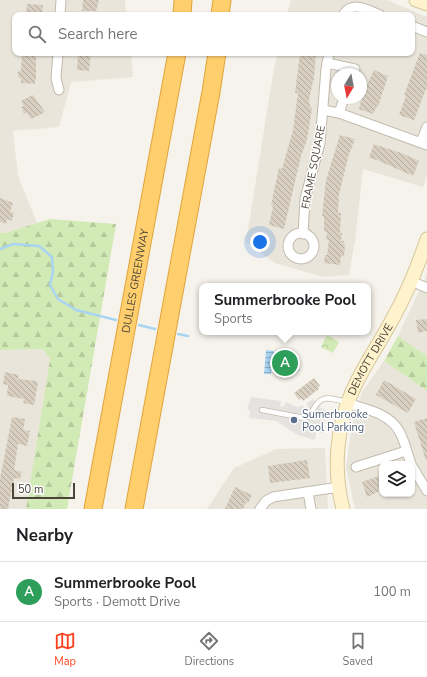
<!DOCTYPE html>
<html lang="en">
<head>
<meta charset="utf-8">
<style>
	body { margin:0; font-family:"Nunito Sans",sans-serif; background:#f6f6f6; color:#202124 }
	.controls { position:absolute; right:12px; bottom:12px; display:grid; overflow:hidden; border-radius:8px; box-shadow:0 1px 3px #0004 }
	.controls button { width:36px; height:36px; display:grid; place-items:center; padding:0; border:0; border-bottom:1px solid #e0e0e0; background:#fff; color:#202124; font:20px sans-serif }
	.compass { position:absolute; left:331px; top:68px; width:36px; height:36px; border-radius:50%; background:#fff; box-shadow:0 1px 3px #0004; rotate:190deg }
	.scale { position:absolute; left:12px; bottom:10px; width:63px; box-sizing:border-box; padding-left:4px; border:2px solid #4b4439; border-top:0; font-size:11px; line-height:14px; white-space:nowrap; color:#4b4439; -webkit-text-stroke:3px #fff; paint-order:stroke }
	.you { position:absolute; left:260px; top:242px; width:14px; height:14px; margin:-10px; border:3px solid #fff; border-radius:50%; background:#1a73e8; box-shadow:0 0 0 6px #1a73e833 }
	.badge { display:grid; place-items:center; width:26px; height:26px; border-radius:50%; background:#fc3f1d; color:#fff; font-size:13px; font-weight:700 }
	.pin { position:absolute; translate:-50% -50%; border:2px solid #fff; box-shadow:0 1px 4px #0006 }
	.popup { position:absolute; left:199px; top:283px; width:172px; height:52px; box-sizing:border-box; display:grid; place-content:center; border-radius:8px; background:#fff; filter:drop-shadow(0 1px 3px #0005); font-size:13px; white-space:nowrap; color:#757577 }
	.popup b { font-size:15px; color:#202124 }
	.popup::after { content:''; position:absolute; left:50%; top:100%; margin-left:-8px; border:8px solid transparent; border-top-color:#fff }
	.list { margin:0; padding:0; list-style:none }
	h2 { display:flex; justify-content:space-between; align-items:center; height:52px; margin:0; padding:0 16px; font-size:17px }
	h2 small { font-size:13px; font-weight:400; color:#757577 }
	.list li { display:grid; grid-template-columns:26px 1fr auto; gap:12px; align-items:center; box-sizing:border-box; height:60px; padding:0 16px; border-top:1px solid #e0e0e0 }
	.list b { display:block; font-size:15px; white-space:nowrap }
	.list p { margin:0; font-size:13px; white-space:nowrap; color:#757577 }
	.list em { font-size:13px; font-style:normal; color:#757577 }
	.icon { flex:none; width:22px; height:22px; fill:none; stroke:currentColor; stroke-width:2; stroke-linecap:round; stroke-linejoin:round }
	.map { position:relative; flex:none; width:427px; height:509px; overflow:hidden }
	.search { position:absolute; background:#fff; box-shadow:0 1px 3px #0004; left:12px; right:12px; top:12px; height:44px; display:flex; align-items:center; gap:10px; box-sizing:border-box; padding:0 14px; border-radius:8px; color:#757577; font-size:15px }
	.sheet { height:112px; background:#fff }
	nav { display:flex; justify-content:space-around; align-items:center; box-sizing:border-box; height:56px; border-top:1px solid #e0e0e0; background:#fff; font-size:11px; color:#757577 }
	nav a { display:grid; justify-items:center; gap:2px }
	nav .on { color:#fc3f1d }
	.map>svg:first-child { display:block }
	.residential { fill:#eae5da; fill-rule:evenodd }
	.forest { fill:url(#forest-firs) }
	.park { fill:url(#park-crowns) }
	.parking { fill:#e5e3e0 }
	.water { fill:url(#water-rules) }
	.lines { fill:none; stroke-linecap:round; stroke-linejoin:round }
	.stream { stroke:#a9d4f2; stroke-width:2.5 }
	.building { fill:url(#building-back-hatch) }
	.lane-casing { stroke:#c2bbae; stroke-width:6 }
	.street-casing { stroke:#c2bbae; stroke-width:11 }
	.secondary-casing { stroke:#d6c79b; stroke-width:15 }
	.highway-casing { stroke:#e0a43c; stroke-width:19 }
	.lane { stroke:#fff; stroke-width:4.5 }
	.street { stroke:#fff; stroke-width:9 }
	.secondary { stroke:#fff3cd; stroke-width:13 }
	.highway { stroke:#ffcf6e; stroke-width:17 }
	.service-dot { fill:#5c6f8a; stroke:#fff; stroke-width:1.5 }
	.labels { text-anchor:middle; stroke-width:3; stroke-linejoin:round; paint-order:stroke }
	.street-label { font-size:11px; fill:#4b4439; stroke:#fff }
	.service-label { font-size:11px; fill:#4e5e75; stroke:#fff; text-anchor:start }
</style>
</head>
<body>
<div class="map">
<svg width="427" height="509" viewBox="0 0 427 509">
	<defs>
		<pattern id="forest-firs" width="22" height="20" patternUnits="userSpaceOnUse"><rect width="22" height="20" fill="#d2eab5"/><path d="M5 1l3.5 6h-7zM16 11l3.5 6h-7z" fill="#b6ca9c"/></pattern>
		<pattern id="park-crowns" width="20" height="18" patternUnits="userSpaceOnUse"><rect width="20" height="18" fill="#d2eab5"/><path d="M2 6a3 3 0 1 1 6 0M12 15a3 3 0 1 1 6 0" fill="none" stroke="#b6ca9c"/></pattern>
		<pattern id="water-rules" width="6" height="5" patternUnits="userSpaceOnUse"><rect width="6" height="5" fill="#a9d4f2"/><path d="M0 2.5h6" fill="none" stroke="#8caec5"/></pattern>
		<pattern id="building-back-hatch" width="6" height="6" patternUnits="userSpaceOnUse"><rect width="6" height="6" fill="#d8cfc1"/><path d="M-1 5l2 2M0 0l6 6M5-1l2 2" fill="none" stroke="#b1aa9e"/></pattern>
	</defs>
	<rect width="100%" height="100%" fill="#f6f3ec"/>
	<!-- residential -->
	<g class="residential">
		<polygon points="0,0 125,0 126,15 15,15 15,53 131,53 133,77 71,82 59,127 13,131 18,176 37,223 5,233 0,233"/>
		<path d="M291,0h96l40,17v159l-4,11 -60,-18 -8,72 -6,34 -26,2 -48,-14 -29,-21 28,-174 4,-15h134v-38h-125zM337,74h24v24h-24z"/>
		<polygon points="427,274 427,356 398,336"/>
		<polygon points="43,349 50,359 26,509 0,509 0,350"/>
		<path d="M384,361l43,30v118h-72l-9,-41 6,-43 10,-33zM382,464h30v30h-30z"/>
		<polygon points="325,448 328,509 207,509 234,468 276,449"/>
	</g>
	<!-- forest -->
	<g class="forest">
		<polygon points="50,219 116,224 67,509 26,509 50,359 43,349 0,350 0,233 5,233"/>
		<polygon points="398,336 427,356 427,391 384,361"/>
	</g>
	<!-- park -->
	<polygon class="park" points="327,335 339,342 333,353 321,347"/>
	<!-- parking -->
	<polygon class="parking" points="251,397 281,401 280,406 283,407 286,402 297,407 302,405 307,411 309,410 307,403 313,399 322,409 327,410 323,433 316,432 315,440 298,435 276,421 249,418 250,410 247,409"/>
	<!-- water -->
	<polygon class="water" points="283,349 290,349 297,354 293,361 295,366 300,370 290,377 289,373 285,370 284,373 278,374 272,368 271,374 264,374 266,350 274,351 273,364 279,362 283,356"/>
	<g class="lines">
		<!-- stream -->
		<g class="stream">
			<polyline points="0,249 13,244 39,246 52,257 53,272 50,285 58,299 76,310 116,320"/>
			<polyline points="139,325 155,329"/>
			<polyline points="178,334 188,336"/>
		</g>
	</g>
	<!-- building -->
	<g class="building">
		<polygon points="83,0 99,0 96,11 82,11"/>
		<polygon points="27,4 43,5 42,15 26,15"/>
		<polygon points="22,53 36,53 36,80 35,80 35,84 21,83 21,78 18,78 18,71 21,71"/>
		<polygon points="78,53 91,53 89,71 77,70"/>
		<polygon points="300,53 316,53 314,78 309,99 310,107 312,108 307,140 301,156 284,229 269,225 273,206 271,205 279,168 282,169 293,130 298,93 295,93"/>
		<polygon points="420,53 427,55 427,90 426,89 414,120 399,115 406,96 404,95"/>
		<polygon points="374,70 388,76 378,107 377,106 373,114 359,109 363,93"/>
		<polygon points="33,95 45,112 31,119 27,113 24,114 21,107 24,106 21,101"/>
		<polygon points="340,135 355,139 349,154 339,194 338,213 341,213 340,233 342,233 341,241 344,241 343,244 345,244 344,256 341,256 340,265 324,263 325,255 327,255 329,240 326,239 327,232 324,231 324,216 322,216 326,180"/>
		<polygon points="374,144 404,154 419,161 413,176 377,160 369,158"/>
		<polygon points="0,198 13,203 10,212 14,213 12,221 7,219 6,224 0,222"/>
		<polygon points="427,319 427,331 418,333 416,320"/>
		<polygon points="5,372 19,375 18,379 36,381 38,383 34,405 23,403 24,399 7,396 8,385 3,384"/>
		<polygon points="314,378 320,386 318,387 319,389 303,401 301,398 299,400 294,393"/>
		<polygon points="384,380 416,399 408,413 376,395"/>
		<polygon points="12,417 25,419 23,430 30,431 27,446 18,444 14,470 22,472 20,479 14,478 8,509 0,509 0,479"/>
		<polygon points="427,418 427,460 426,461 414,422"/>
		<polygon points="307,460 310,478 270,483 268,466"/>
		<polygon points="382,475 382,490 367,497 362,482"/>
		<polygon points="235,487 252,495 248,503 246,502 243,509 225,509"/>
	</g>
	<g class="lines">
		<!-- lane casing -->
		<g class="lane-casing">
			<path id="lane" d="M262,410l42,8 6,-2c9,-21 15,-20 36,-14"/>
		</g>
		<!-- street casing -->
		<g class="street-casing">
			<g id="street">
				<polyline points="60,15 61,0"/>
				<path d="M343,15c9,-15 24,-5 37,0"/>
				<polyline points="412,26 427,32"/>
				<polyline points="58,53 56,78 59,90"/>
				<polyline points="327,63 355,69 353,74"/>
				<polyline points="323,110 339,113 427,145"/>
				<polyline points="339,113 344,98"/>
				<polyline points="421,142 427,127"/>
				<circle cx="301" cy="246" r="13"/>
				<polyline points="303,234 305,199 320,143 326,69 329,53"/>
				<polyline points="411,281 427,288"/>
				<path d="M347,403c18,6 42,10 52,28 6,10 8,22 12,33"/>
				<polyline points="412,466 427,491"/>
				<polyline points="356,467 406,451"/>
				<polyline points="308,492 311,509"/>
				<polyline points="260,509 266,501 273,497 339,487"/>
			</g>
		</g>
		<!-- secondary casing -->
		<g class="secondary-casing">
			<g id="secondary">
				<polyline points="416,0 427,4"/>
				<path id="s1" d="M343,509c-10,-38 -7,-81 9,-117 11,-26 28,-49 41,-74 14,-25 25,-52 34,-79"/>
			</g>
		</g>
		<!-- highway casing -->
		<g class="highway-casing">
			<g id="highway">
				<polyline points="182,15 183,0"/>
				<polyline points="220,15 222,0"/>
				<path id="s2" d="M93,509l84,-456"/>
				<polyline points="134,509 211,92 217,53"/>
			</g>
		</g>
		<!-- lane -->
		<use href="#lane" class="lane"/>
		<!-- street -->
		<use href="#street" class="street"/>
		<!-- secondary -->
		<use href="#secondary" class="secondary"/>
		<!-- highway -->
		<use href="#highway" class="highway"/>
	</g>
	<!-- markers -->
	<circle class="service-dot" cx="294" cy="420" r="4"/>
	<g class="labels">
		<!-- street labels -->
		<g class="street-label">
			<text transform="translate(313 167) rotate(-79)" y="4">FRAME SQUARE</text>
			<text dy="4" stroke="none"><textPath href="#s2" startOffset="232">DULLES GREENWAY</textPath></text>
			<text dy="4" stroke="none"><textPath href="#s1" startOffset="157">DEMOTT DRIVE</textPath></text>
		</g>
		<!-- service labels -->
		<g class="service-label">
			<text x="302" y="418">Sumerbrooke<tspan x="302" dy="13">Pool Parking</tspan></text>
		</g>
	</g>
</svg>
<div class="controls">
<button><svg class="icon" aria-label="layers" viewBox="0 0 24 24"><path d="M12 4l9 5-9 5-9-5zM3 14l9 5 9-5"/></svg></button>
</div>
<svg class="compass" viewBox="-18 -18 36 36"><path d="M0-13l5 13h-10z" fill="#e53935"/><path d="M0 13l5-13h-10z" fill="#757577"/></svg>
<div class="scale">50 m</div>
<div class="you"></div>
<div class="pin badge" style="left:285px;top:363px;background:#2e9e5b">A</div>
<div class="popup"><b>Summerbrooke Pool</b>Sports</div>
<div class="search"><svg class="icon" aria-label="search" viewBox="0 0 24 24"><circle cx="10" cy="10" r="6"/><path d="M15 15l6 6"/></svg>Search here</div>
</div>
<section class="sheet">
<h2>Nearby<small></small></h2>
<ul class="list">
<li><span class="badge" style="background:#2e9e5b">A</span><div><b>Summerbrooke Pool</b><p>Sports · Demott Drive</p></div><em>100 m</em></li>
</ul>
</section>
<nav>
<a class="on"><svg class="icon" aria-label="map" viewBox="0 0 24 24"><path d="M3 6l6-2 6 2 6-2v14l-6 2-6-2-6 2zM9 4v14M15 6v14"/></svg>Map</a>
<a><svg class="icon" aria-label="directions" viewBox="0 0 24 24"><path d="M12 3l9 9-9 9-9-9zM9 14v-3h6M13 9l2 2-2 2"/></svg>Directions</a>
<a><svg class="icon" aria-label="saved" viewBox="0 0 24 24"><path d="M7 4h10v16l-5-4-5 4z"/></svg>Saved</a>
</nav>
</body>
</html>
